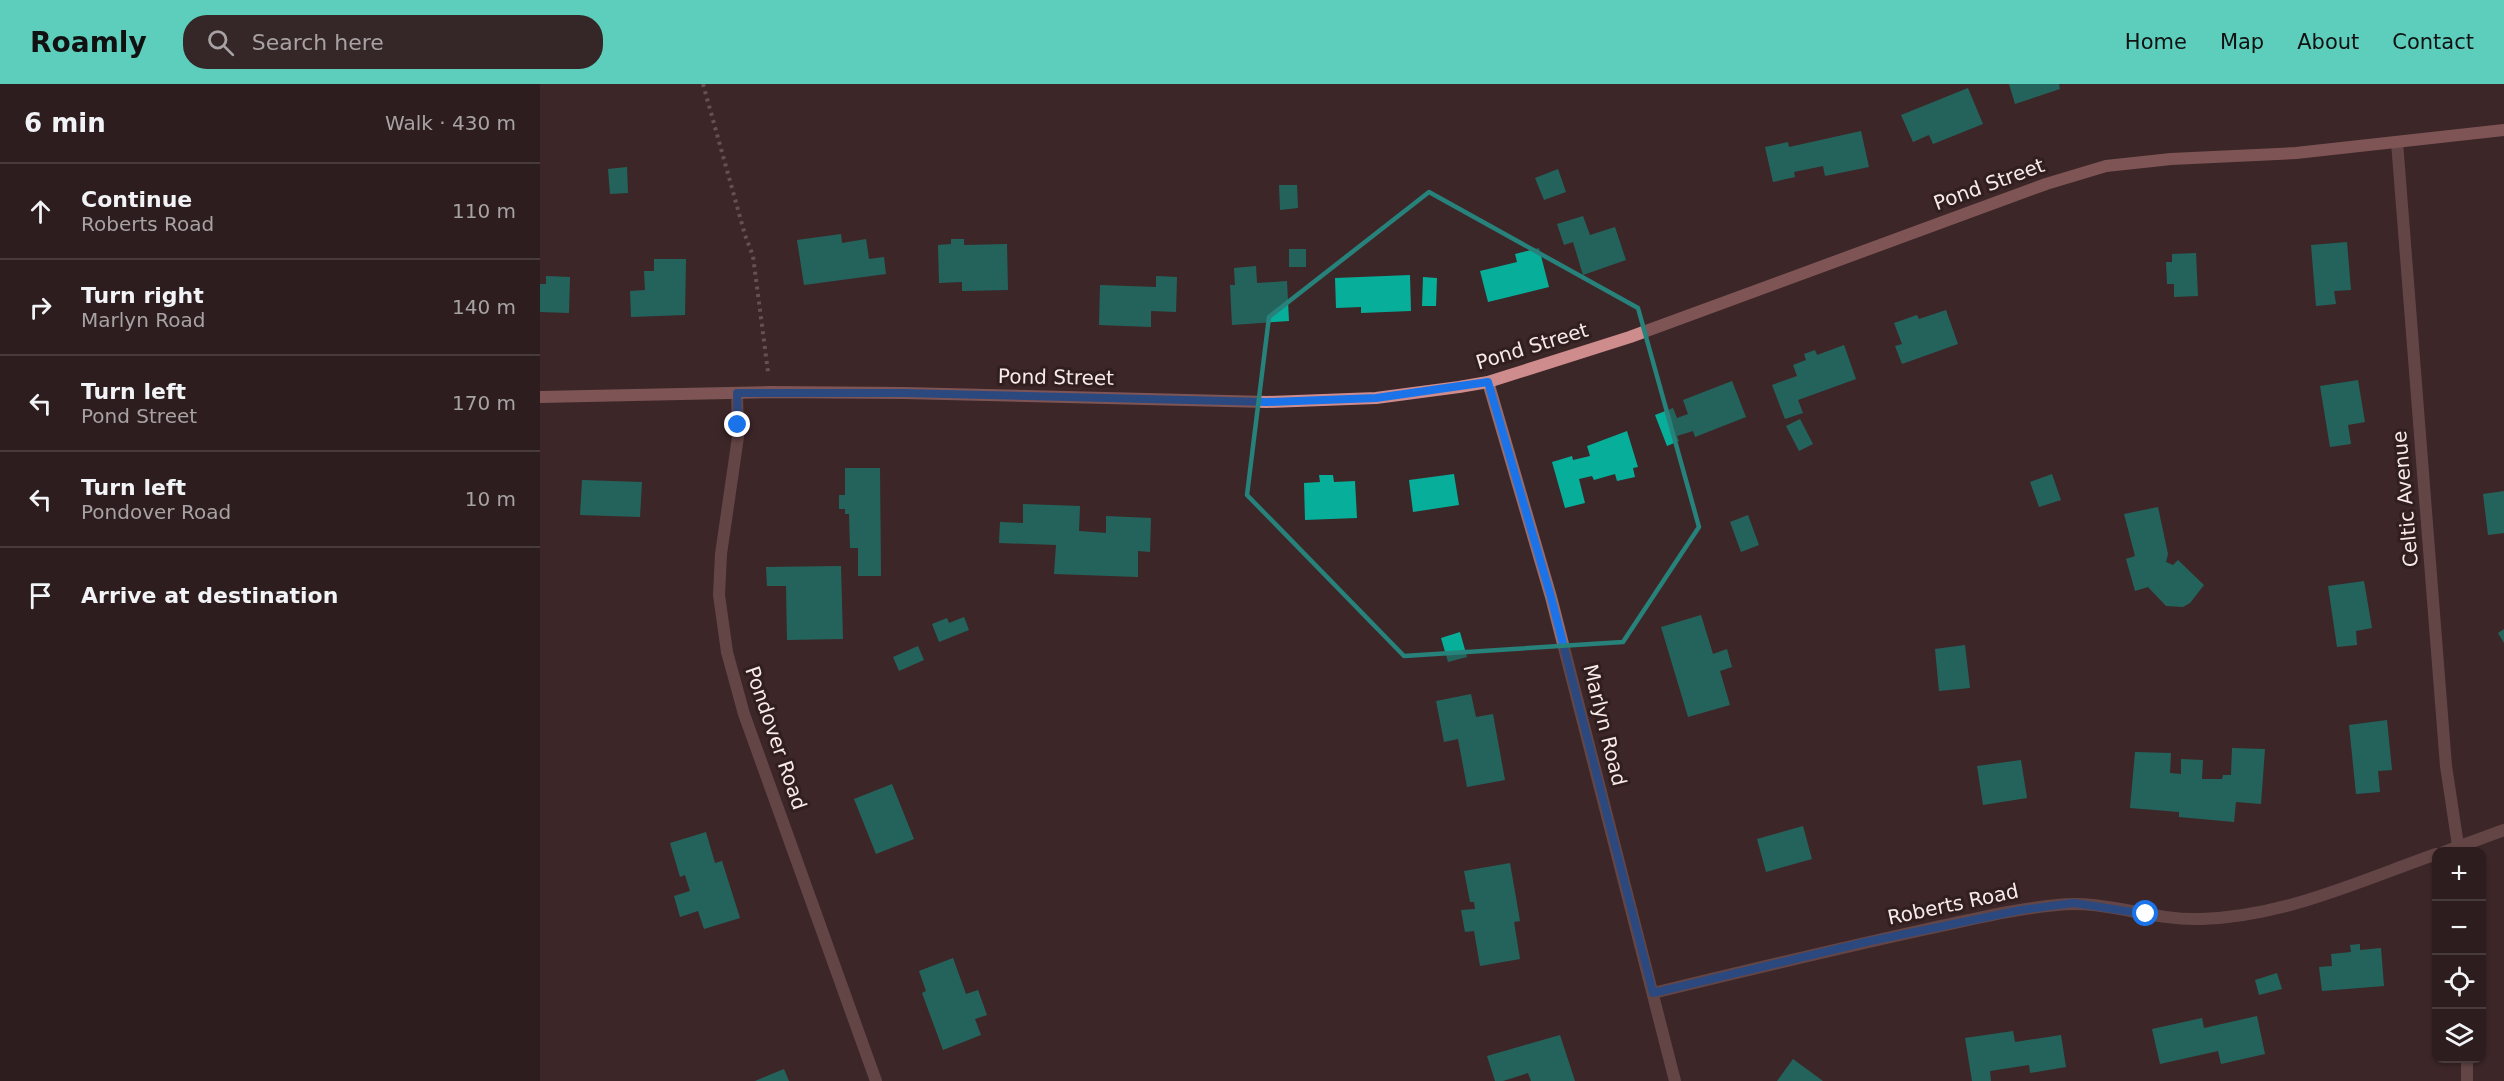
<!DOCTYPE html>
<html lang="en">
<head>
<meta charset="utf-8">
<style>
	body { margin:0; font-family:"DejaVu Sans",sans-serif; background:#352627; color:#f1f3f6 }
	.controls { position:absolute; right:18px; bottom:18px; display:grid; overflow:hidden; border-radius:12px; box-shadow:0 2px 4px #0004 }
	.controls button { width:54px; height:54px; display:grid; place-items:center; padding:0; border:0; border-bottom:2px solid #483b3c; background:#2d1d1e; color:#f1f3f6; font:30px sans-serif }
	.stop { position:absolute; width:18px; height:18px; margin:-14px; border:4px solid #1a73e8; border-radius:50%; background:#fff }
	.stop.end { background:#1a73e8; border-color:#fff; box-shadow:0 2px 6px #0008 }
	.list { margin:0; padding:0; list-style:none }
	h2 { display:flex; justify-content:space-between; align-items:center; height:78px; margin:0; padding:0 24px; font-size:26px }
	h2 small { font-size:20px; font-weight:400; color:#a7a2a4 }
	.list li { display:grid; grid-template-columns:39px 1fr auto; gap:18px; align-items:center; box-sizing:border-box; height:96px; padding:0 24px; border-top:2px solid #483b3c }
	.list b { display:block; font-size:22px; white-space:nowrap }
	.list p { margin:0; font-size:20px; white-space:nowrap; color:#a7a2a4 }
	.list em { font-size:20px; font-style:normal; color:#a7a2a4 }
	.icon { flex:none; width:33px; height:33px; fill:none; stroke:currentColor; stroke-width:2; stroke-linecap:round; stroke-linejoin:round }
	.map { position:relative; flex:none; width:1964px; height:997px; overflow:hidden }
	header { display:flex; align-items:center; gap:36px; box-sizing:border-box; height:84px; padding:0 30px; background:#5ccebb; color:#111 }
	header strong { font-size:28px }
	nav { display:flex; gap:33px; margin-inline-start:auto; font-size:21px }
	.search { width:420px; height:54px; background:#352627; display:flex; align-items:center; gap:15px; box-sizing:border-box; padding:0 21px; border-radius:24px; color:#a7a2a4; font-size:22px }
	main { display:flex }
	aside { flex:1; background:#2d1d1e }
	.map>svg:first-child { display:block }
	.building { fill:#07ae9a }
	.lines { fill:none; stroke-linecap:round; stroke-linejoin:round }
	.path { stroke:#978586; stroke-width:4; stroke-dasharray:3 4.5; stroke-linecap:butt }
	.street { stroke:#956b6b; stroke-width:12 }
	.secondary { stroke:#cf8c8d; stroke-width:12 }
	.route { stroke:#1a73e8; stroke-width:8 }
	.marked { fill:none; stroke:#26827a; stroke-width:4.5; stroke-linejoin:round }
	.labels { text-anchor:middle; stroke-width:6; stroke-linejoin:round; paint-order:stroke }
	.street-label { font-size:20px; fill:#f8eaea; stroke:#311e1e }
</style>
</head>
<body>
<header>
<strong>Roamly</strong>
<div class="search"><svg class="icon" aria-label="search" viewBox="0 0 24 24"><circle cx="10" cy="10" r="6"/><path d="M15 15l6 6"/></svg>Search here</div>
<nav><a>Home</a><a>Map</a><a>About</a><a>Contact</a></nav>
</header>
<main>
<aside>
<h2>6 min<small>Walk · 430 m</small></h2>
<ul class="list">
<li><svg class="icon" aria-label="ahead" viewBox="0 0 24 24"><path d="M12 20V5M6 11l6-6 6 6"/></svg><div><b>Continue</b><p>Roberts Road</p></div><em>110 m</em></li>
<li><svg class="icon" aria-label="right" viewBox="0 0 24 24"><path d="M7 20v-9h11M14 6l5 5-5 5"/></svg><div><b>Turn right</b><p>Marlyn Road</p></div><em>140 m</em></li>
<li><svg class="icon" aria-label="left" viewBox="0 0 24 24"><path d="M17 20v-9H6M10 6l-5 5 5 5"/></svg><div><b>Turn left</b><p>Pond Street</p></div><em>170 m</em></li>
<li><svg class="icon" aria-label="left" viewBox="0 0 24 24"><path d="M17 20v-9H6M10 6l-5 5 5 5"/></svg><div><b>Turn left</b><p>Pondover Road</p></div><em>10 m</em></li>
<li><svg class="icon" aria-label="arrive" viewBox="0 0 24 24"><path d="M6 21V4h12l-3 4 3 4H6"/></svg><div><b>Arrive at destination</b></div></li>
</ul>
</aside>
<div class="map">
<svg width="1964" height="997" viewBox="0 0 1964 997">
	<rect width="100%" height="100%" fill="#3c2728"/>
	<!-- building -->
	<g class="building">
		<polygon points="1469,0 1519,0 1520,5 1475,20"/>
		<polygon points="1428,4 1443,40 1393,60 1389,51 1373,58 1361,31"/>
		<polygon points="1321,47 1329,83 1285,92 1283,82 1254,88 1255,93 1233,98 1225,63 1248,58 1249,63"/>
		<polygon points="87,83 88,109 70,110 68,85"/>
		<polygon points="1018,85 1026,108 1004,116 995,94"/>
		<polygon points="739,101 757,101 758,124 740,126"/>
		<polygon points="1043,132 1050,151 1075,143 1086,176 1043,191 1033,158 1024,161 1017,140"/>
		<polygon points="301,150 302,159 326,155 329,175 344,173 346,190 264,201 257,156"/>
		<polygon points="411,155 424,155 424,161 467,160 468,206 422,207 422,198 399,199 398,161 411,160"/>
		<polygon points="1807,158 1811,206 1794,207 1796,220 1776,222 1771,161"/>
		<polygon points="999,164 1009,203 948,218 940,187 977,178 975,170"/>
		<rect x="749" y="165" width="17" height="18"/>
		<polygon points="1656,169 1658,212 1634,213 1634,200 1627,200 1626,178 1632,178 1632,170"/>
		<polygon points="114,175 146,175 145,231 91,233 90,207 105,206 104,187 114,187"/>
		<polygon points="716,182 717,199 747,197 749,237 692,241 690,201 695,201 694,184"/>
		<polygon points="870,191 871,227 821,229 821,223 796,224 795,194"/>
		<polygon points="6,192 30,193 29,229 0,228 0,200 6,200"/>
		<polygon points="616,192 637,193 636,228 611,227 611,243 559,241 560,201 616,203"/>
		<polygon points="883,193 897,194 896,222 882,222"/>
		<polygon points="1406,226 1418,260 1362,280 1355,262 1362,260 1354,239 1377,231 1379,235"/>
		<polygon points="1304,261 1316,295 1258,316 1263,329 1245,335 1232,301 1257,292 1253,281 1266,276 1264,270 1275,266 1277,271"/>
		<polygon points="1818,296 1825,338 1808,341 1811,360 1790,363 1780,302"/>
		<polygon points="1192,297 1206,333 1155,353 1153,347 1137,352 1139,357 1127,362 1115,331 1133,324 1137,334 1148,330 1143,316"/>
		<polygon points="1260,335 1273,360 1259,367 1246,342"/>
		<polygon points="1087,347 1098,383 1093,384 1095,393 1077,397 1075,390 1054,396 1052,392 1039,395 1045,419 1025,424 1012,378 1032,372 1033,376 1050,372 1047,362"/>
		<polygon points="305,384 340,384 341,492 318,492 318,464 310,464 309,430 305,430 305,425 299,425 299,411 305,411"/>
		<polygon points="914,390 919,421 873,428 869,396"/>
		<polygon points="1512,390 1521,416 1499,423 1490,398"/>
		<polygon points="779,391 793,391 794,398 815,397 817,434 765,436 764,399 780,398"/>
		<polygon points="42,396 102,398 100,433 40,431"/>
		<polygon points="1964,407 1964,449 1948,451 1943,410"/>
		<polygon points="483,420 540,422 539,447 566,449 566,432 611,434 610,468 598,467 598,493 514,490 516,461 459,459 460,438 483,439"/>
		<polygon points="1618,423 1628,470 1626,478 1633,481 1638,476 1664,501 1650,519 1643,523 1626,522 1608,503 1595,507 1586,475 1595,472 1584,430"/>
		<polygon points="1208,431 1219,461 1201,468 1190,438"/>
		<polygon points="301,482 303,555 247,556 246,502 227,502 226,483"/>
		<polygon points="1824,497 1832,544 1816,547 1817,561 1797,563 1788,502"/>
		<polygon points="1161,531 1173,570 1187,565 1192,583 1180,587 1190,621 1148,633 1121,543"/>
		<polygon points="424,533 429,546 399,558 392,540 407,534 409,539"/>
		<polygon points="1964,545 1964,559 1958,549"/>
		<polygon points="920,548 927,573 908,578 901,554"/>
		<polygon points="1425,561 1430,604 1399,607 1395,565"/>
		<polygon points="378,562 384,576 359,587 353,573"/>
		<polygon points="931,610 936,633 953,630 965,696 927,703 918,655 904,658 896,617"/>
		<polygon points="1847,636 1852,686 1838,687 1840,708 1816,710 1809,641"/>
		<polygon points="1692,664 1725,665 1721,720 1696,718 1694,738 1639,733 1639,728 1590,724 1595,668 1631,669 1630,689 1641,690 1641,675 1663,676 1662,695 1682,695 1683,691 1691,691"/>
		<polygon points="1481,676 1487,714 1443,721 1437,682"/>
		<polygon points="352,700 374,755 336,770 314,715"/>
		<polygon points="1263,742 1272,775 1226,788 1217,755"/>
		<polygon points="166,748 175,779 182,777 200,834 164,845 158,827 140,833 134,812 150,807 145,791 140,793 130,759"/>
		<polygon points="970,779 980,837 974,838 980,875 940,882 934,847 925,848 921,826 935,825 934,818 930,818 924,787"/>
		<polygon points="1820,860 1820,866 1841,864 1844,902 1782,907 1779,883 1792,882 1791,870 1811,868 1810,861"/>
		<polygon points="413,874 426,910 438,906 447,931 435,935 441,951 403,966 382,909 386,907 379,887"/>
		<polygon points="1737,889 1742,905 1719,911 1715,896"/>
		<polygon points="1717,932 1725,970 1681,980 1678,967 1620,980 1612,945 1662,934 1664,944"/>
		<polygon points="1473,947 1475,958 1521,951 1526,983 1490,989 1489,981 1450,987 1451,997 1432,997 1425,954"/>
		<polygon points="1020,951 1035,997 991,997 988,989 963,997 955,997 947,972"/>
		<polygon points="1253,975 1283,997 1237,997"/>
		<polygon points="244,985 249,997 215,997"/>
	</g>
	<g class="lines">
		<!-- path -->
		<polyline class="path" points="163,0 205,151 213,172 228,288"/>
		<!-- street -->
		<g class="street">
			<polyline points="1857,58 1906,682 1919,768"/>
			<polyline points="948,298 1011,513 1135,997"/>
			<polyline points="197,309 198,353 181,470 179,511 187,568 204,630 336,997"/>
			<polyline points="1904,768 1964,746"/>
			<path d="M1113,909c91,-22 183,-44 274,-64 43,-9 86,-20 130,-24 48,-6 95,16 144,14 82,-2 159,-38 235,-65"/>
			<polyline points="1927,974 1927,997"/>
		</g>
		<!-- secondary -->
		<polyline class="secondary" points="0,313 230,308 364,309 727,318 836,314 919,303 948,298 1090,253 1506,100 1566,82 1631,75 1756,69 1964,46"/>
	</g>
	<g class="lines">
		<!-- route -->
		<polyline class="route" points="198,341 197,309 364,309 727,318 836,314 948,298 1011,513 1113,909 1326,858 1481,826 1534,819 1606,830"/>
	</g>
	<!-- marked area -->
	<path d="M0 0H1964V997H0ZM889,108l209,116 61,219 -76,115 -219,14 -157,-161 22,-178z" fill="#3c2728" fill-opacity=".55" fill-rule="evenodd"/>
	<path class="marked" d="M889,108l209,116 61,219 -76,115 -219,14 -157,-161 22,-178z"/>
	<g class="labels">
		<!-- street labels -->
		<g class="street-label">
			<text transform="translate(1449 100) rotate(-20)" y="7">Pond Street</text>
			<text transform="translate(992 262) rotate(-17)" y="7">Pond Street</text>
			<text transform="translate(516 293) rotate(1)" y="7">Pond Street</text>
			<text transform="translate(1865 415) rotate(-95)" y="7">Celtic Avenue</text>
			<text transform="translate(1065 641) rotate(76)" y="7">Marlyn Road</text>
			<text transform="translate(236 654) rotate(71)" y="7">Pondover Road</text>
			<text transform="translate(1413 820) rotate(-12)" y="7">Roberts Road</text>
		</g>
	</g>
</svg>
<div class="controls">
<button>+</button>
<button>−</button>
<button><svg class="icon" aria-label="locate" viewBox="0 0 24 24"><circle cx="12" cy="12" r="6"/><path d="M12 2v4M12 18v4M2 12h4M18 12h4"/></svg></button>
<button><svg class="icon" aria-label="layers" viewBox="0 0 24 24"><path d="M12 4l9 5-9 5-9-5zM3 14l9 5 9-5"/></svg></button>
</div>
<div class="stop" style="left:1606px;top:830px"></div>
<div class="stop end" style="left:198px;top:341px"></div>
</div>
</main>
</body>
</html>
